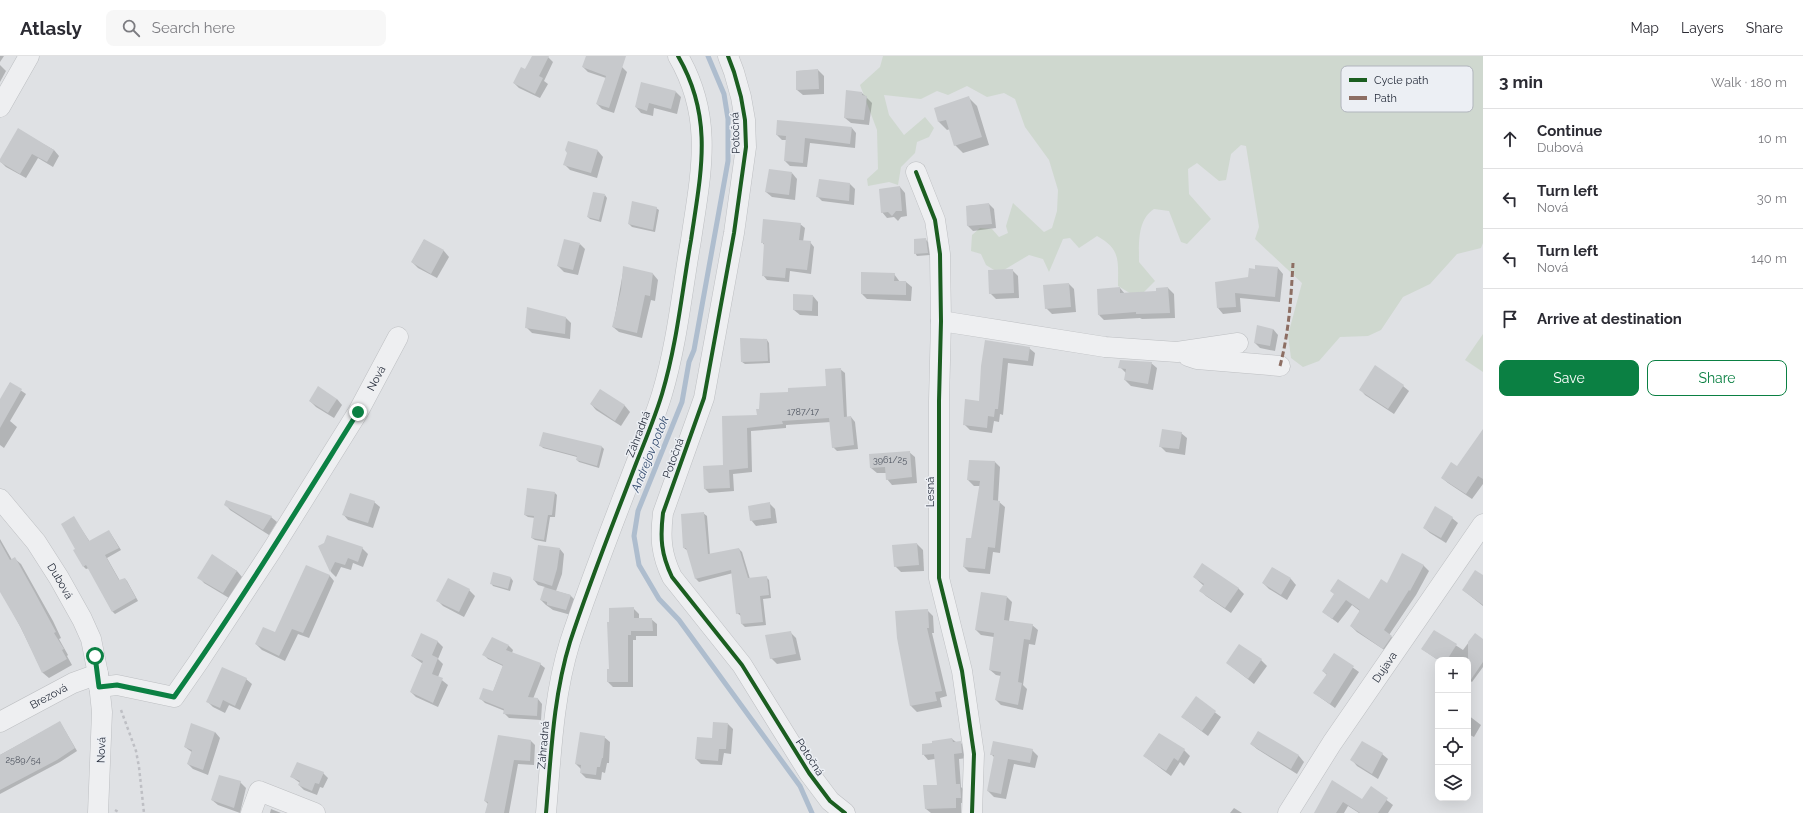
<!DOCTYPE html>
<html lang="en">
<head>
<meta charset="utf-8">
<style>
	body { margin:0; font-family:Raleway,sans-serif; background:#f7f7f7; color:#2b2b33 }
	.controls { position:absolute; right:12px; bottom:12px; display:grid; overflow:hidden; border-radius:8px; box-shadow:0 4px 16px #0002 }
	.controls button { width:36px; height:36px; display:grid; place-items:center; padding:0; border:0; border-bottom:1px solid #e1e1e2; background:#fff; color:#2b2b33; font:20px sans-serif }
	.stop { position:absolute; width:12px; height:12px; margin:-9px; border:3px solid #0b8043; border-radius:50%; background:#fff }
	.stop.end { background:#0b8043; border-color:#fff; box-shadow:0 1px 4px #0008 }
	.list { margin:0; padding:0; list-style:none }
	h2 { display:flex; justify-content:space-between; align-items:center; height:52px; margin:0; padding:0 16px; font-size:17px }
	h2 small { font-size:13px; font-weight:400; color:#7c7c81 }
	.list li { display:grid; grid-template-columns:26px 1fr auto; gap:12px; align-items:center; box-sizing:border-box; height:60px; padding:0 16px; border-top:1px solid #e1e1e2 }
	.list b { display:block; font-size:15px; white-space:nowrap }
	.list p { margin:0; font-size:13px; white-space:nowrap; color:#7c7c81 }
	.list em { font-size:13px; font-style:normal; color:#7c7c81 }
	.actions { display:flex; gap:8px; padding:12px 16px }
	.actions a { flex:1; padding:9px 0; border:1px solid #0b8043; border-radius:8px; text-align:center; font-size:14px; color:#0b8043 }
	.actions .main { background:#0b8043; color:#fff }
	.icon { flex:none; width:22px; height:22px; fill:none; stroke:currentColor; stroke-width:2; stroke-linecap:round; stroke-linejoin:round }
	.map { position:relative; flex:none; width:1483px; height:757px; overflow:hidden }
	header { display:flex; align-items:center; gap:24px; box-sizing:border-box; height:56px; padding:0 20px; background:#fff; border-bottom:1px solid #e1e1e2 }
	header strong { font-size:19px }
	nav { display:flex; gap:22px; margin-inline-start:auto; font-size:14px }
	.search { width:280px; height:36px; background:#f7f7f7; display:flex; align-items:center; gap:10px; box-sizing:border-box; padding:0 14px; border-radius:8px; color:#7c7c81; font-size:15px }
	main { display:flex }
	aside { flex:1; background:#fff }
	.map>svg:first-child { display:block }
	.green { fill:#cfd8cf }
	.shadow { fill:#0003 }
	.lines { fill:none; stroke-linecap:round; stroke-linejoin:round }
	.stream { stroke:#aebdce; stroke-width:5 }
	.building { fill:#c7c9cc }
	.minor-casing { stroke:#bdbfc2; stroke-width:21 }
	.path { stroke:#bebfc4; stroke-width:2.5; stroke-dasharray:3 3; stroke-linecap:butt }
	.minor { stroke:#eeeff1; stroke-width:20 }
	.quiet { stroke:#8d6e63; stroke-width:3; stroke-dasharray:6 3; stroke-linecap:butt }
	.cycleway-casing { stroke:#eceff4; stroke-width:6 }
	.cycleway { stroke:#1b5e20; stroke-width:4 }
	.route { stroke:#0b8043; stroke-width:5 }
	.labels { text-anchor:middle; stroke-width:3; stroke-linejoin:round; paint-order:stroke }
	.number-label { font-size:9px; fill:#505661 }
	.street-label { font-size:11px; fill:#272e3c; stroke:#eceff4 }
	.water-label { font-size:12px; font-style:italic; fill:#334b6e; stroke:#eceff4 }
	.key { fill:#eceff4; stroke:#b1b5bd; stroke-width:1 }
	.key-label { font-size:11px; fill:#272e3c }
</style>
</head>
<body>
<header>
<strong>Atlasly</strong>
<div class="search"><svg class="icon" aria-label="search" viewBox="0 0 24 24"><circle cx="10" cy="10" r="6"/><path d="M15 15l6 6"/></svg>Search here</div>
<nav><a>Map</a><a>Layers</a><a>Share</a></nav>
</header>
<main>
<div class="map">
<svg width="1483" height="757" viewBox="0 0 1483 757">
	<rect width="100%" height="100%" fill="#dfe1e4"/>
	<!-- green -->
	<g class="green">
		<path d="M883,0h600v187l-2,5 -24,6 -27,30 -27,13 -22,33 -13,6 -28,1 -21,24 -16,6 -12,-9 -3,-23 14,-52 -47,-44 4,-12 -13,-81 -5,-1 -10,9 -5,26 -7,1 -22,-18 -9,6 1,25 22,25 -24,25 -6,-2 -12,-31 -15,-2c-17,11 -15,35 -15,53l16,19 -17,17 -20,-12c0,-25 3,-37 -21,-50l-18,12 -9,-10 -7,1 -14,33 -6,-13 -14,-4 -30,18 -13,-8 -5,-11 -10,-3 1,-16 8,-7 12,1 7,8 9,-4 -2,-7 7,-23 31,29 8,-4 5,-17 1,-21 -9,-30 -24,-33 -10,-28 -11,-6 -17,4 -20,-11 -19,9 -11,-4 -16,8 -37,-4 5,20 15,20 21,-18 9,11 -5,9 -12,5 -2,11 -14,14 -3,18 -9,-3 -21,4 -1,-7 11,-10 -1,-39 -17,-45 20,-18z"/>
		<polygon points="1483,278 1483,316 1465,304"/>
	</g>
	<!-- shadow -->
	<g class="shadow">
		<polygon points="0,0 4,0 0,6"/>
		<polygon points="533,0 547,0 553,6 544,25 548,28 540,42 519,32 514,27 525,14"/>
		<polygon points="587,0 592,0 622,11 627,16 614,57 602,53 597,48 606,22 588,16 583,11"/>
		<polygon points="0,9 6,15 0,26"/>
		<polygon points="818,14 824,20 824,38 803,39 797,34 797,15"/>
		<polygon points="676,36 681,41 677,58 654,52 653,60 641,57 636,51"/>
		<polygon points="862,37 872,47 869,69 851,67 845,62"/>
		<polygon points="969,42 977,50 989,89 963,97 955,89 950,73 947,74 939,66 936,53"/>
		<polygon points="852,72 856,77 855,92 810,87 807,111 790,110 785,105 787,84 782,84 777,79"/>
		<polygon points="18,74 54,94 59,100 53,111 38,102 26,122 6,111 0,105"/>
		<polygon points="598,95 603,101 597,122 570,114 564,108"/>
		<polygon points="792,117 797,123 795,144 772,141 766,136"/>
		<polygon points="850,128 855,133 854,149 822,145 817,140"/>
		<polygon points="900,131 905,137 907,160 901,161 898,165 894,161 887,162 882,156"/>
		<polygon points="605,139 607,142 601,166 590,163 588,161"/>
		<polygon points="989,148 994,153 996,172 973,175 968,170 967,150"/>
		<polygon points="656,152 659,154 655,176 632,171 629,168"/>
		<polygon points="800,168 805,172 803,186 810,186 814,191 811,218 790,215 789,226 767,224 763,219 765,190 762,186"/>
		<polygon points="424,184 444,195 449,201 437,222 418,212 412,206"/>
		<polygon points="926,184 928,186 930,199 917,200 915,197"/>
		<polygon points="580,188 585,193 578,219 564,216 558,210"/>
		<polygon points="624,211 653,218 658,224 655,245 651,244 642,282 619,276 613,271"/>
		<polygon points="1278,212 1283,218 1280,246 1240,242 1241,256 1223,258 1218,252 1249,222"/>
		<polygon points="1012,214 1018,220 1019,242 996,243 990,237"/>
		<polygon points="894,218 900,226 906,226 912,231 911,245 867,243 862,238"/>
		<polygon points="1069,228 1074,233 1076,256 1052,258 1046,252"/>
		<polygon points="1120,232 1125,238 1157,236 1168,232 1174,238 1175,262 1142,263 1140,262 1104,264 1099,259"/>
		<polygon points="813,240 818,246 818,260 800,259 794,254"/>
		<polygon points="566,262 571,267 570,283 532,277 526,271"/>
		<polygon points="1273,273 1278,279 1275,295 1260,292 1255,287"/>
		<polygon points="767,284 769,287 770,307 745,308 742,306"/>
		<polygon points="1029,292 1035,297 1033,310 1008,307 1003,359 1000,358 999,366 994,365 992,377 970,374 964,368 980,346 982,310"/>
		<polygon points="1151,307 1157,312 1153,334 1131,330 1125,324 1126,317 1120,311"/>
		<polygon points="840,313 845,317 847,362 851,361 855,366 858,393 837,395 833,391 831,366 786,369 786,372 751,375 752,416 733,418 734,435 709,437 705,433 724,410 723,361 758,360 789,337 827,331"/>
		<polygon points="10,327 26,338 10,365 17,371 4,392 0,389 0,345"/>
		<polygon points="1403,330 1409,335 1394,358 1365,339 1360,333"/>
		<polygon points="600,334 625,350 630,356 621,370 596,354 591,348"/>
		<polygon points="337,343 342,349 334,362 316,351 310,345"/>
		<polygon points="1181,377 1187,382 1185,399 1166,396 1160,390"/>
		<polygon points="1483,387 1483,428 1472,443 1448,427 1442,422 1457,411"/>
		<polygon points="541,390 602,391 604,393 599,412 579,406 577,404 577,401 543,392"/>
		<polygon points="909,396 915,401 917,427 892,429 887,423 886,417 877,417 871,412"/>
		<polygon points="995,406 1000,411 998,445 1005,451 1000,497 993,496 990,518 969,516 964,511 972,483 980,430 974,430 968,424"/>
		<polygon points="555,437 557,439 555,461 550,461 546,486 535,484 532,482 535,462 528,461 525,459"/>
		<polygon points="374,446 380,451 373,472 348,464 343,458"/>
		<polygon points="225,448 271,461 277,466 269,479 230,454"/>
		<polygon points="770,448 775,453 777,467 756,470 751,464"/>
		<polygon points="703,457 707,460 710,499 739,493 742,496 750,523 766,521 769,524 771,542 763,543 766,569 745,571 742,568 741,560 737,557 733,517 699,526 696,523 688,495 684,492"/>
		<polygon points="74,462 90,486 109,476 111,478 121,494 107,502 120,525 125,523 127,525 138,545 115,558 112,555 89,512 86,513 84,511 77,493"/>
		<polygon points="1452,462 1458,467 1446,487 1430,477 1424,472"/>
		<polygon points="0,483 12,504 15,503 21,508 53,565 61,582 59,583 68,599 67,600 72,609 49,622 43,617 21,572 0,533"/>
		<polygon points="917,488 923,494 924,515 901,516 895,510"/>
		<polygon points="319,490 362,492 368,498 363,511 353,507 351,514 341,511 336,521 331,516"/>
		<polygon points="560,493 564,498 562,518 556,535 570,539 576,545 571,559 553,554 546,549 541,544 545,531 538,529 534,524"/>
		<polygon points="212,500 237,515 242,521 229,542 204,527 199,521"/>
		<polygon points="1423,509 1429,515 1416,539 1389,579 1397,586 1389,597 1357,576 1351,570 1360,555 1352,549 1338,567 1323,556 1335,539 1369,544 1388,528"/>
		<polygon points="1273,512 1291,523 1296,529 1287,544 1269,533 1263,527"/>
		<polygon points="329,519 334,525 309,582 298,578 285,605 262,594 256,588 276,577"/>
		<polygon points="1194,521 1238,532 1244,538 1231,557 1206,540 1201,535 1204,530"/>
		<polygon points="1483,521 1483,550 1463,534"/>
		<polygon points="511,522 513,525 510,535 493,530 491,527"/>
		<polygon points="469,534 475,540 464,561 443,550 437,544"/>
		<polygon points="1007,541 1012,546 1009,565 1032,569 1038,574 1035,589 1029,588 1023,629 1027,633 1023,654 1001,649 996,644 1001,620 996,619 990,614 994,581 981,579 976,574"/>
		<polygon points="633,552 639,558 639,563 651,563 657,568 657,580 636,580 636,584 633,584 633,631 613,631 608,626 610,614"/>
		<polygon points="927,554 933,560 934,577 932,577 947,640 940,642 942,651 917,656 911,650 898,582"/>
		<polygon points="1434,575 1463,594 1475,578 1483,584 1483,611 1472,626 1468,623 1468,604 1438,604 1422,593"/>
		<polygon points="790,576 796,582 801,604 777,608 771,602"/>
		<polygon points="492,583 509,590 513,594 512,597 540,608 545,612 533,643 538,643 542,648 541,664 509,662 504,657 505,655 485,647 481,643 493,636 503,610 488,603 484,599"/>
		<polygon points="437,585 443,591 438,603 443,608 438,621 448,629 438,651 416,641 411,636 423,608 412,600"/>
		<polygon points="1334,598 1359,616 1335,652 1314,637 1327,619 1323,615"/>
		<polygon points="1261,604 1267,610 1254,628 1227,607"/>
		<polygon points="246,623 252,628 240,654 229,649 225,657 213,651 207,645"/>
		<polygon points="1196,642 1221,661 1208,680 1182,661"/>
		<polygon points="1468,659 1481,669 1474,681 1468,678"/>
		<polygon points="60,666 77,695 60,706 0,738 0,699"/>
		<polygon points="728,668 733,673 731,698 724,697 722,709 701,708 696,703 698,682 713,683"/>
		<polygon points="215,676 220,682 208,719 193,713 188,708 193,697 185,691"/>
		<polygon points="1258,676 1299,700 1304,706 1297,718 1257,693 1251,688"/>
		<polygon points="1159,678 1184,694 1190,700 1184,710 1180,706 1171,720 1144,700"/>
		<polygon points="499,680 531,685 535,689 534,709 518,708 509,757 486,757 489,749 485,745"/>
		<polygon points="604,681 610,686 609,707 607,707 605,717 602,716 601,724 586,722 581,717 581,713 576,708"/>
		<polygon points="952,683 956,686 960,686 966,692 967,702 959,703 961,731 965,735 966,747 961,747 961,757 931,757 926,753 938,730 935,703 928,704 923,698 934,688"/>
		<polygon points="1032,694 1038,700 1035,712 1014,708 1006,743 994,741 988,735 995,702 991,698"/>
		<polygon points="1382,698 1388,703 1378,723 1357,710 1352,704"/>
		<polygon points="323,717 328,722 323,732 320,731 317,739 304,734 299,729 300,727 292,721"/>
		<polygon points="240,726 246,732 240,757 218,749 212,744"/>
		<polygon points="1371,732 1393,749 1388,757 1359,757 1348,750 1344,757 1315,757 1323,744 1363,744"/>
		<polygon points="1234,752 1242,757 1230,757"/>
		<polygon points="271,753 281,757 270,757"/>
	</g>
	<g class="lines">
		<!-- stream -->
		<polyline class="stream" points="708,0 724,38 728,63 728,105 694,294 689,306 682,346 638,455 634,480 639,509 659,543 679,564 800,730 812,757"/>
	</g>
	<!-- building -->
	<g class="building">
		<polygon points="532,0 549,0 539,20 543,22 535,38 513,27 521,11 525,13"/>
		<polygon points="586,0 626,0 609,52 596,48 606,20 582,11"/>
		<polygon points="818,13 819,33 796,34 796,15"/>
		<polygon points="641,26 676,35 671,53 649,47 647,55 635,51"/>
		<polygon points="846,34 862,36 862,39 867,40 864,64 844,62"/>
		<polygon points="969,40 982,81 954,90 946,64 938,66 934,52"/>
		<polygon points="777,64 852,71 850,88 805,82 803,107 784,105 786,80 776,79"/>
		<polygon points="18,72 54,94 47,106 32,98 20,118 0,106 0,103"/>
		<polygon points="568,85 598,94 591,117 563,109 567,97 565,94"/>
		<polygon points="769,113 792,116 789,139 765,136"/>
		<polygon points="819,123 850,127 849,145 816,141"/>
		<polygon points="900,130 902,155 896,155 892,160 888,156 881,157 879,133"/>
		<polygon points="593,136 605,138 599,164 587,161"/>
		<polygon points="632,145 657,151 653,174 628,168"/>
		<polygon points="989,147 992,168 967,170 966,150"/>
		<polygon points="763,163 801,167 799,184 811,185 807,214 786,212 785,222 762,220 764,187 761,187"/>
		<polygon points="926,182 928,197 914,198 914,183"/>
		<polygon points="424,183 444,194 431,218 411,206"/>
		<polygon points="564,183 580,187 573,214 557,210"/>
		<polygon points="1255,209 1278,211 1275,241 1235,237 1236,251 1217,252 1215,226 1248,221 1249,212 1255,213"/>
		<polygon points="623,210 653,217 650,240 645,239 637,277 612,271 621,234"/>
		<polygon points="1013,213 1014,237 989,238 988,214"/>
		<polygon points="861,216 895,217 894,225 906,225 906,239 861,238"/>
		<polygon points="1069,227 1071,251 1045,253 1043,229"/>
		<polygon points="1120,231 1120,237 1156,235 1156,232 1168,231 1170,257 1136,258 1136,256 1098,259 1097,233"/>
		<polygon points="793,238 813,239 812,255 793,254"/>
		<polygon points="527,251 566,261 565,278 525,272"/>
		<polygon points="1257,269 1273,273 1270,290 1254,287"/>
		<polygon points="740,282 767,283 768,305 741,306"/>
		<polygon points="985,284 1030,291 1028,305 1003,302 998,353 995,353 994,361 988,360 987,372 963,369 965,343 979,345 981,310"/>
		<polygon points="1120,304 1152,306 1148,328 1124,324 1126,313 1118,312"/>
		<polygon points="1375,309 1404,329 1388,353 1359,334"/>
		<polygon points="841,312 844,361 851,360 854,389 832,392 829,362 782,365 783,368 747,372 748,412 729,414 730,432 704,433 703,410 723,409 722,360 757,359 756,353 759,353 760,337 788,336 788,332 826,330 825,313"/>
		<polygon points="10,326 22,333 0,372 0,343"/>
		<polygon points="318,330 337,343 328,357 309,345"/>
		<polygon points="600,333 625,349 615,365 590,348"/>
		<polygon points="1162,373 1182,376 1179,393 1159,391"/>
		<polygon points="1483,373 1483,423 1478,420 1466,438 1441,422 1451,406 1457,410"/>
		<polygon points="543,376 602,390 597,410 576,404 577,400 539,390"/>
		<polygon points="910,395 912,421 886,424 885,411 870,412 869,398"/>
		<polygon points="969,404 995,405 993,444 1000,445 995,492 988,491 985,513 963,511 966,482 971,482 980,425 967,424"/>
		<polygon points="527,432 555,436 552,459 548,459 544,484 531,482 534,460 524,459"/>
		<polygon points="350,437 375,445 368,467 342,459"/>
		<polygon points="226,444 272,460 263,474 224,449"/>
		<polygon points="770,446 771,462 750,465 748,450"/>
		<polygon points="1435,450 1453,461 1441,482 1423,472"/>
		<polygon points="704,456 708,498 739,492 748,522 767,520 769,539 760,540 763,566 741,568 740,557 736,558 731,514 695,523 686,492 683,492 681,458"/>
		<polygon points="74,460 89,485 109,474 119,492 105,499 119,524 125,522 136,542 112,556 86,509 83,511 73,494 75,493 61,468"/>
		<polygon points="327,479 363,491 358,506 348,502 345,509 335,506 330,516 318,490 324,487"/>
		<polygon points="0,486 10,504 15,501 34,535 56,576 54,577 64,593 62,594 67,603 42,617 21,572 0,536"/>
		<polygon points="917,487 919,509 894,511 892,489"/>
		<polygon points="538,489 560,492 557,513 552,530 533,524"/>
		<polygon points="1402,497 1424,509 1410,535 1409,534 1384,574 1392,580 1383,593 1350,570 1360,554 1346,544 1332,563 1322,556 1334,538 1330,535 1338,523 1369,543 1381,523 1387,527"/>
		<polygon points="212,498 237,515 223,537 197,522"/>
		<polygon points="1202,507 1239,532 1225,552 1199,535 1204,528 1193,521"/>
		<polygon points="306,509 330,519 303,577 292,573 279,600 255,588 263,571 275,576"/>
		<polygon points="1272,511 1291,522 1281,539 1262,527"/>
		<polygon points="1475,514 1483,519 1483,549 1462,534"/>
		<polygon points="493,516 511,521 508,533 490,528"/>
		<polygon points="448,522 470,533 459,556 436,545"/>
		<polygon points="544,531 571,539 566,554 547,549 547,546 540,544"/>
		<polygon points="981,536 1007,540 1004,564 1033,568 1030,584 1024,583 1018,626 1022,627 1018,649 995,644 1001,616 989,614 994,577 975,574"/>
		<polygon points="634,551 634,562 652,562 653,575 631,575 631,579 628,579 628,626 607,626 607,613 609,613 607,566 609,566 609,552"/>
		<polygon points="928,553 929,572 927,572 942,635 935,636 937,645 910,650 897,582 895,555"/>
		<polygon points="1434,574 1457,588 1447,604 1438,604 1421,593"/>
		<polygon points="791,575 796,598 770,603 765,579"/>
		<polygon points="421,577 438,585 432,599 438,602 432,618 443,622 433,647 410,636 423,605 411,600"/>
		<polygon points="1475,577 1483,583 1483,606 1468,628 1468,586"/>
		<polygon points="492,581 509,589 506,594 541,607 528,641 538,642 537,660 503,658 504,653 479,643 483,632 493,635 503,609 482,599"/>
		<polygon points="1239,588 1262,603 1248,623 1226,607"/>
		<polygon points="1334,597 1354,610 1330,648 1313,637 1327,618 1322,615"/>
		<polygon points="222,611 247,622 235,650 223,644 220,652 206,646"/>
		<polygon points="1196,640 1216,655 1202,675 1181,661"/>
		<polygon points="60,665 75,692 57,704 0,734 0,699"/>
		<polygon points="713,666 728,667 726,693 719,693 718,705 695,703 697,681 712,682"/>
		<polygon points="191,667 215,676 203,714 187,708 192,694 184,691"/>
		<polygon points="1258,675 1299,699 1291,713 1250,688"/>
		<polygon points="580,676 605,680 603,702 602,702 600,711 597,711 596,719 580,717 581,709 575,708"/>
		<polygon points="1159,677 1185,693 1178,705 1174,702 1166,715 1143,700"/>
		<polygon points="498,679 531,684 530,705 514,704 504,757 485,757 488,746 484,745"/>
		<polygon points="952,682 953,686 961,685 962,697 954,698 956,728 960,728 961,742 956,742 956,752 925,753 923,729 937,729 934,698 922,699 922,688 932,687 932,685"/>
		<polygon points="993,685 1033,693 1030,707 1008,703 1001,738 987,735 994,699 990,699"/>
		<polygon points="1362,685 1383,697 1372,718 1350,704"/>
		<polygon points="297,706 324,716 319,728 315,727 312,735 298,729 300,725 290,721"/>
		<polygon points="219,719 241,725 234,752 211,744"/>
		<polygon points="1332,724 1362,743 1371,730 1388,742 1378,757 1360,757 1343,746 1336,757 1314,757"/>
	</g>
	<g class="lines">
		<!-- minor casing -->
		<g class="minor-casing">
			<g id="minor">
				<path d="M728,0l6,16 7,25 4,23 1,27 -12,86 -30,165 -41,115c-3,25 -2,41 9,64l70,88 67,108 21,28 15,12"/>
				<polyline points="0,51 29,0"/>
				<polyline points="916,116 935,164 940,198 941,265 939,345 939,522 962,615 974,698 972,757"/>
				<polyline points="941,265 1105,291 1177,296 1238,287"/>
				<polyline points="1188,300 1197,303 1280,310"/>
				<path id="s1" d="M0,443l36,43 23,36 23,41 9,20 7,35 4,38 -4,101"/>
				<path id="s2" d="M99,631l18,-2 57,12 25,-36 73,-111 86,-138 40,-75"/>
				<path id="s3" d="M0,666l73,-39 25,-9"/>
				<polyline points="251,757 259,735 315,757"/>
				<path d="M546,757c5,-57 7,-116 24,-171 20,-61 44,-121 67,-181 9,-22 18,-44 25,-67 15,-50 20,-103 29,-154 10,-68 23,-122 -13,-184"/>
				<path id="s4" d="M1288,757l44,-70 151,-219"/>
			</g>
		</g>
		<!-- path -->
		<g class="path">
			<polyline points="121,654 136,695 139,711 144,757"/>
			<polyline points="115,754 120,757"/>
		</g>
		<!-- minor -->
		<use href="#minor" class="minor"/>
		<!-- quiet -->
		<path class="quiet" d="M1280,310c9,-34 11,-68 13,-103"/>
		<!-- cycleway casing -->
		<g class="cycleway-casing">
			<g id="cycleway">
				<path d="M728,0l6,16 7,25 4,23 1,27 -12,86 -30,165 -41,115c-3,25 -2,41 9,64l70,88 67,108 21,28 15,12"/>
				<polyline points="916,116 935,164 940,198 941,265 939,345 939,522 962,615 974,698 972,757"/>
				<path d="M546,757c5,-57 7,-116 24,-171 20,-61 44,-121 67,-181 9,-22 18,-44 25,-67 15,-50 20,-103 29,-154 10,-68 23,-122 -13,-184"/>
			</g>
		</g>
		<!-- cycleway -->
		<use href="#cycleway" class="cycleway"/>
	</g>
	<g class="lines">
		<!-- route -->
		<path class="route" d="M95,600l4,31 18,-2 57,12c65,-92 124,-189 184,-285"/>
	</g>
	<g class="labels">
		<!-- number labels -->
		<g class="number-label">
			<text x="803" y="359">1787/17</text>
			<text x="890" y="407">3961/25</text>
			<text x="23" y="707">2589/54</text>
		</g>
		<!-- street labels -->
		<g class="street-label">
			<text transform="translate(735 77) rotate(-92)" y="4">Potočná</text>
			<text dy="4" stroke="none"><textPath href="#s2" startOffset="454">Nová</textPath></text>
			<text transform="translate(638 378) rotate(-69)" y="4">Záhradná</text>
			<text transform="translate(673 402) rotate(-70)" y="4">Potočná</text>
			<text transform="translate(930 436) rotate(-90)" y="4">Lesná</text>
			<text dy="4" stroke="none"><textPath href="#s1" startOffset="102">Dubová</textPath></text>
			<text dy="4" stroke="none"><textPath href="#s4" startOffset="175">Dujava</textPath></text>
			<text dy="4" stroke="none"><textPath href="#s3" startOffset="55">Brezová</textPath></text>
			<text transform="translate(543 689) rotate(-85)" y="4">Záhradná</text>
			<text transform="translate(101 694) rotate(-88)" y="4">Nová</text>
			<text transform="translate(810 701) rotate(57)" y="4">Potočná</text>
		</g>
		<!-- water labels -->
		<g class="water-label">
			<text transform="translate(650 398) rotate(-68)" y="4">Andrejov potok</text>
		</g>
	</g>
	<!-- legend -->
	<rect x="1341" y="10" width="132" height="46" rx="6" class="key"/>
	<rect x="1349" y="22" width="18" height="4" fill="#1b5e20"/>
	<rect x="1349" y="40" width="18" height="4" fill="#8d6e63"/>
	<g class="key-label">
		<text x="1374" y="28">Cycle path</text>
		<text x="1374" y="46">Path</text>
	</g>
</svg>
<div class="controls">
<button>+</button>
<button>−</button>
<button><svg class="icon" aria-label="locate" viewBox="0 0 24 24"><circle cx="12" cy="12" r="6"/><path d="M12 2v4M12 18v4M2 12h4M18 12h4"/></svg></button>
<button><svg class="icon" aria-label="layers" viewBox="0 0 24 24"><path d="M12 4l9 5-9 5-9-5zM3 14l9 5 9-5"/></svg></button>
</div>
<div class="stop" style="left:95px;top:600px"></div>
<div class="stop end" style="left:358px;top:356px"></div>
</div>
<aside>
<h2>3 min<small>Walk · 180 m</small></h2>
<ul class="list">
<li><svg class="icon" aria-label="ahead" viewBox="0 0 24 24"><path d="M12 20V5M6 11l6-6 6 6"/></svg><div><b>Continue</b><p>Dubová</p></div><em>10 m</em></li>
<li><svg class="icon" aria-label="left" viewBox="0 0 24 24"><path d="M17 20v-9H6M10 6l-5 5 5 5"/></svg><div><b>Turn left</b><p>Nová</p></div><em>30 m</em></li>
<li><svg class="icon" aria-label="left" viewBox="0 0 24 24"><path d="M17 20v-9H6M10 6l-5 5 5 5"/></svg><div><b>Turn left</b><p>Nová</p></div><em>140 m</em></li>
<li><svg class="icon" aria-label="arrive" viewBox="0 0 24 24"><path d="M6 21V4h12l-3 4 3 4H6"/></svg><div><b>Arrive at destination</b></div></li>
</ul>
<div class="actions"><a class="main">Save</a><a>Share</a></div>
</aside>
</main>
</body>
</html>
